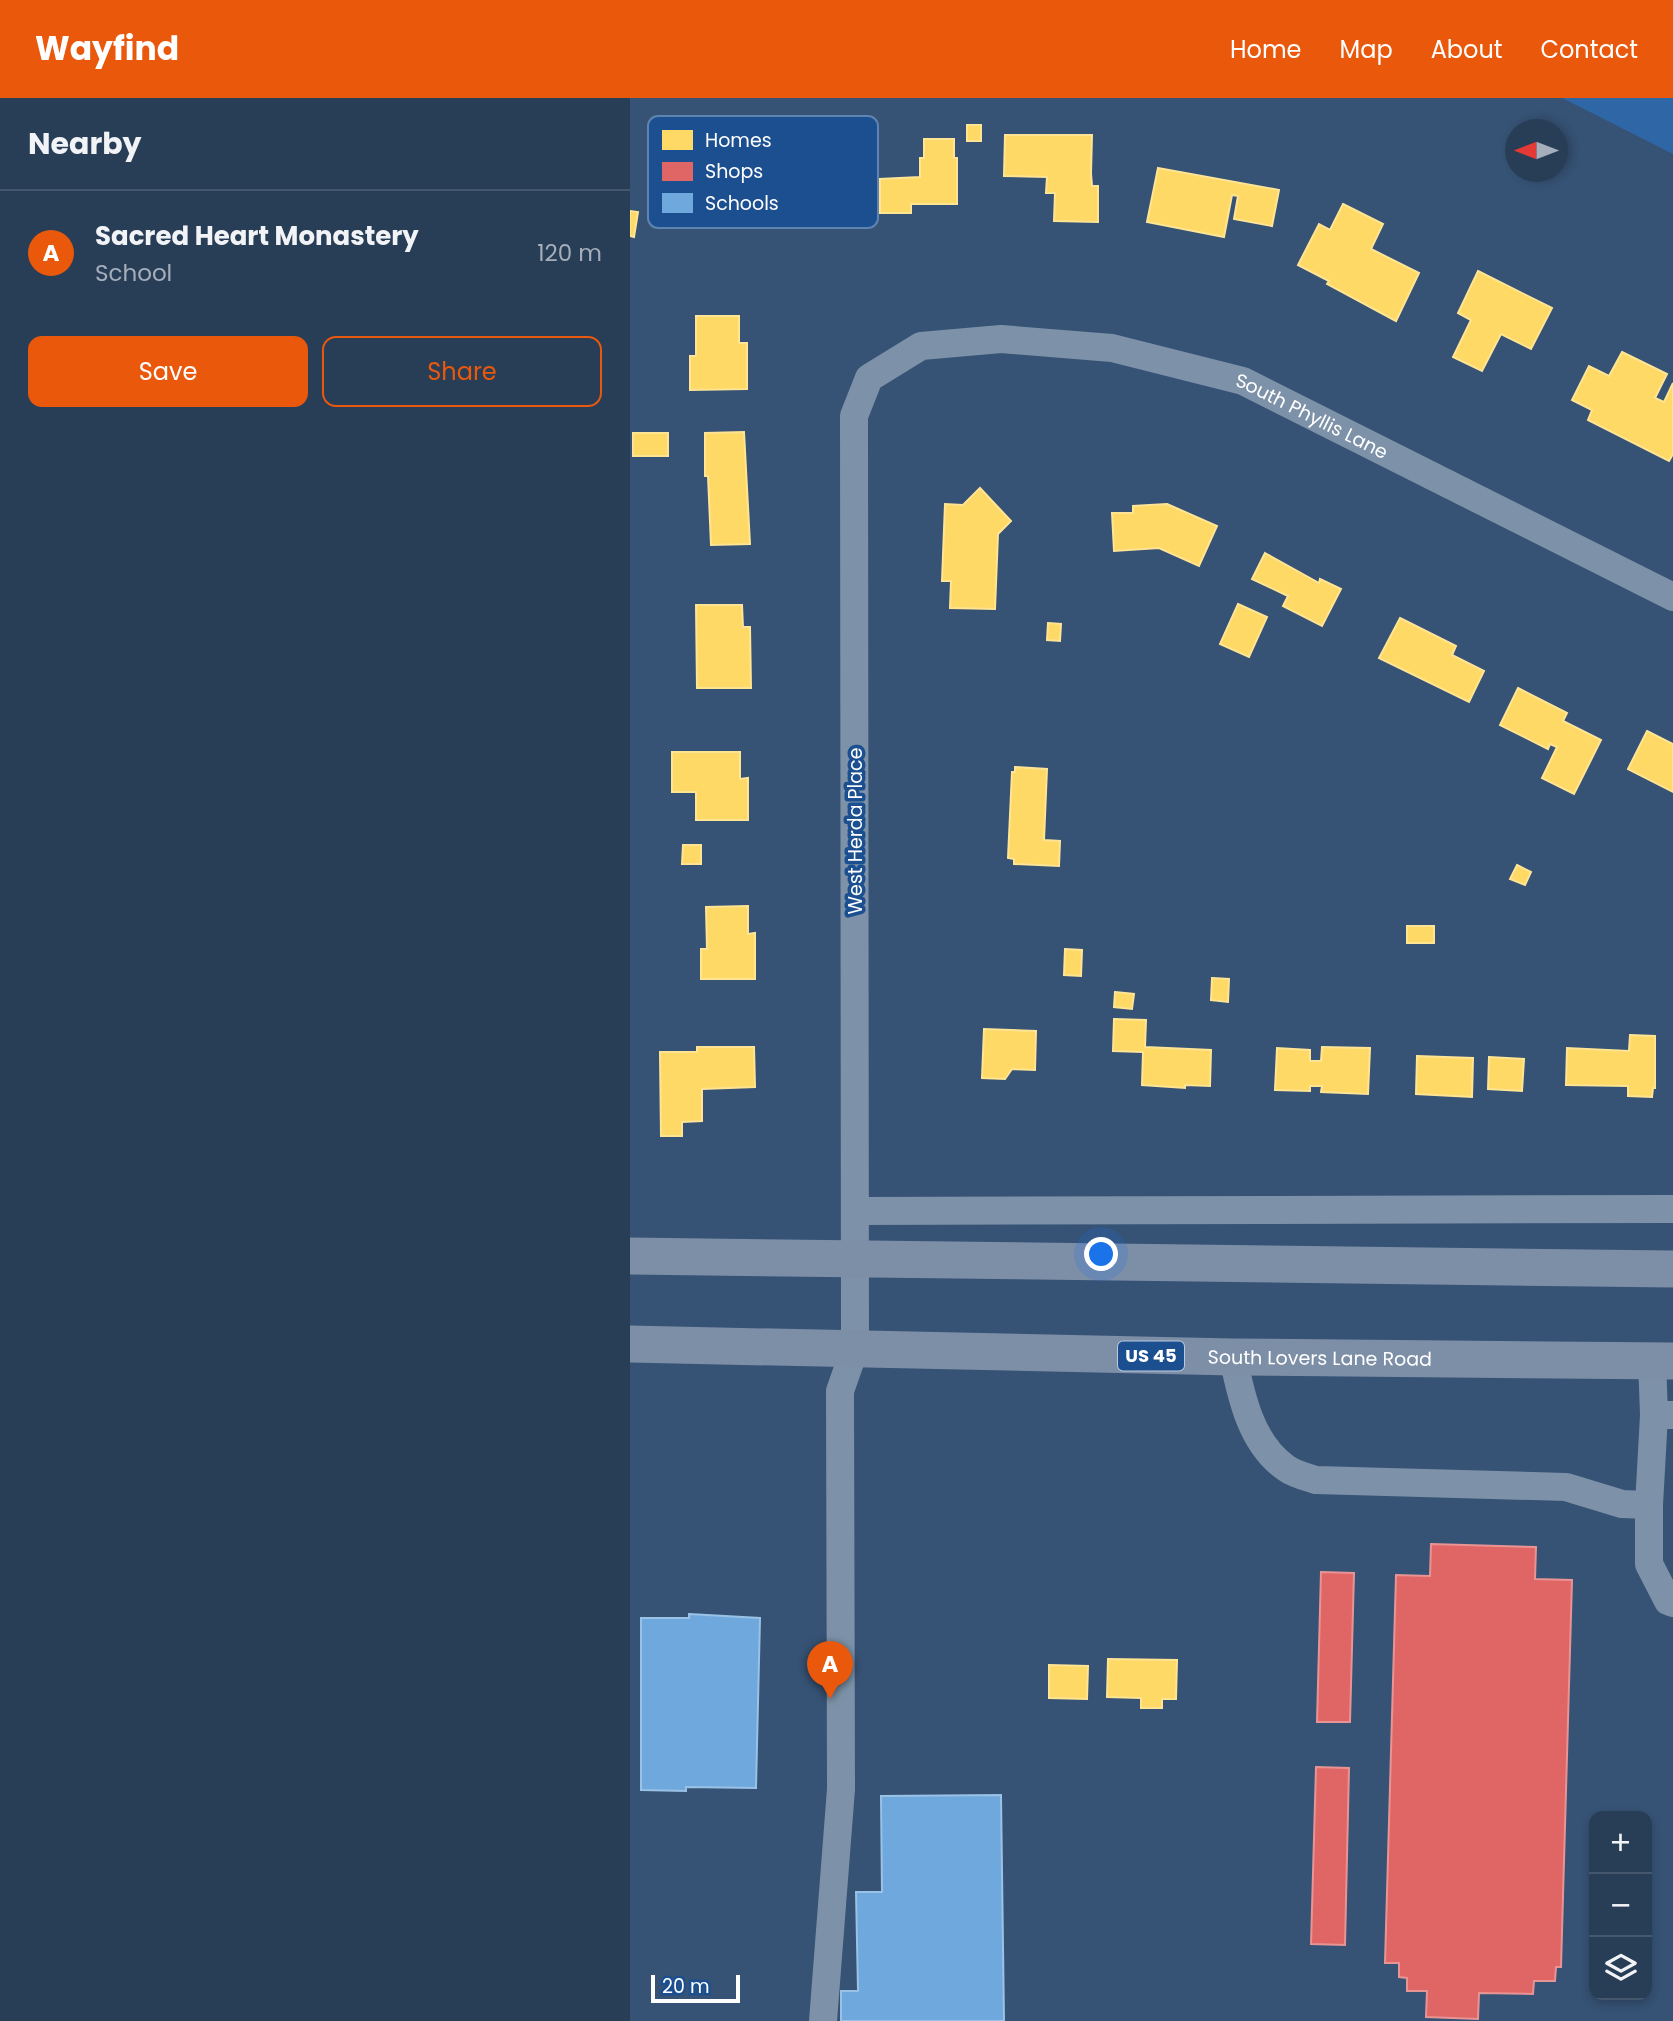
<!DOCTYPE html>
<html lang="en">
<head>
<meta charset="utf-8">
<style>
	body { margin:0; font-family:Poppins,sans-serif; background:#30455d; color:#f1f3f6 }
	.controls { position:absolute; right:21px; bottom:21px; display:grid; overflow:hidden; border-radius:14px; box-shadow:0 4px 10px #0003 }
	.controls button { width:63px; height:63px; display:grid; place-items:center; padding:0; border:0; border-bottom:2px solid #44576d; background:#283e57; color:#f1f3f6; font:35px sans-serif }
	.compass { position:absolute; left:875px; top:21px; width:63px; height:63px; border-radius:50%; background:#283e57; box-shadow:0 4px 10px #0003; rotate:270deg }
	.scale { position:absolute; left:21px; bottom:18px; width:89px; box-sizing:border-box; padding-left:7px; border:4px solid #fff; border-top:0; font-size:19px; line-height:24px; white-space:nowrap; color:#fff; -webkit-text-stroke:5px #1b4f8f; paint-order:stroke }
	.you { position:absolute; left:472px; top:1157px; width:24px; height:24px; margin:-18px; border:5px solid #fff; border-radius:50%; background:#1a73e8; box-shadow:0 0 0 10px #1a73e833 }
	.badge { display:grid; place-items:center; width:46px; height:46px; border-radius:50%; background:#ea580c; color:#fff; font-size:23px; font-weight:700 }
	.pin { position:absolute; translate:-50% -58px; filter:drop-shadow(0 2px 4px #0008) }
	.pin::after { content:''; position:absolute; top:37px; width:24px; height:21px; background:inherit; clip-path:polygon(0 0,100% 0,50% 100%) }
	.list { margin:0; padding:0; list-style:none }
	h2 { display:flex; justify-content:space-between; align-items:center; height:91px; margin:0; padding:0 28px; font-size:30px }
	h2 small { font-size:23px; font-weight:400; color:#a5aeba }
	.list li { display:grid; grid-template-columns:46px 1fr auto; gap:21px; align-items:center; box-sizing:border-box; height:126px; padding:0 28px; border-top:2px solid #44576d }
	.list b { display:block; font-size:26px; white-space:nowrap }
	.list p { margin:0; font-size:23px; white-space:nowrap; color:#a5aeba }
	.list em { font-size:23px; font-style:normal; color:#a5aeba }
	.actions { display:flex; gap:14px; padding:21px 28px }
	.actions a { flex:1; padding:16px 0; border:2px solid #ea580c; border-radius:14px; text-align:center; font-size:24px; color:#ea580c }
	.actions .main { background:#ea580c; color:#fff }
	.icon { flex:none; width:38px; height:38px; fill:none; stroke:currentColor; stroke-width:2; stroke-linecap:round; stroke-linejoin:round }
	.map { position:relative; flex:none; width:1043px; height:1923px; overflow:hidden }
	header { display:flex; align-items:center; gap:42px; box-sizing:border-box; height:98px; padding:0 35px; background:#ea580c; color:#fff }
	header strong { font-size:33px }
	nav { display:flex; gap:38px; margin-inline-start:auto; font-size:24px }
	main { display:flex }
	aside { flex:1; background:#283e57 }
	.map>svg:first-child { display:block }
	.green { fill:#2f66a5 }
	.homes { fill:#ffd966; stroke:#ffe494; stroke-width:2 }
	.shops { fill:#e06666; stroke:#e99494; stroke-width:2 }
	.schools { fill:#6fa8dc; stroke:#9ac2e6; stroke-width:2 }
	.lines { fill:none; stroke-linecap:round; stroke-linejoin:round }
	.minor { stroke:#7d92a8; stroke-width:28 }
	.major { stroke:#7d8ea7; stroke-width:37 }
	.labels { text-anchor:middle; stroke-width:7; stroke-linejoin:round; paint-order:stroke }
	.shield { fill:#1b4f8f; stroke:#bbcadd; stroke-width:2 }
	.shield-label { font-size:18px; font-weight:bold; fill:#fff }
	.street-label { font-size:19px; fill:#fff; stroke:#1b4f8f }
	.key { fill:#1b4f8f; stroke:#5f84b1; stroke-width:2 }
	.key-label { font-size:19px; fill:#fff }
</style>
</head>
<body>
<header>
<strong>Wayfind</strong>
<nav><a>Home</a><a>Map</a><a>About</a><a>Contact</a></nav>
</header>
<main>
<aside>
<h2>Nearby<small></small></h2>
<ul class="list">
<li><span class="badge">A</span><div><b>Sacred Heart Monastery</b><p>School</p></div><em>120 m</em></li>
</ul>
<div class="actions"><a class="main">Save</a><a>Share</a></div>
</aside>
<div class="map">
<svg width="1043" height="1923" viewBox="0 0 1043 1923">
	<rect width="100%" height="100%" fill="#365274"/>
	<!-- green -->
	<polygon class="green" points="932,0 1043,0 1043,56"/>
	<!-- homes -->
	<g class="homes">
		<rect x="337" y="27" width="14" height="16"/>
		<polygon points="375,37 462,37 461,75 462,88 468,88 468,124 424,123 425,95 416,95 417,79 374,78"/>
		<polygon points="294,41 324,41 324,60 327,60 327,106 281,106 281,115 250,115 250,81 290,79 290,60 294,60"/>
		<polygon points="528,70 649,92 642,128 604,121 608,98 602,97 594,139 517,124"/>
		<polygon points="713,106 753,126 741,151 789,175 766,223 697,186 699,183 668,167 689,126 700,132"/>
		<polygon points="0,113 8,114 4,139 0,138"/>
		<polygon points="848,173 922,210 901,251 871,236 852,273 823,259 841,222 828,215"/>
		<polygon points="66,218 109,218 109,245 117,245 117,291 60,292 60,258 66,258"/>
		<polygon points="992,254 1037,276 1025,300 1034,304 1043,285 1043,356 1039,363 958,322 962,312 942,302 959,268 979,278"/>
		<polygon points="114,334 120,446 81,447 78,378 75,378 75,335"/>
		<rect x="3" y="335" width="35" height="23"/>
		<polygon points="350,390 381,423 368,436 365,511 320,510 321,483 312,483 315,406 333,407"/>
		<polygon points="537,406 587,428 569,468 529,450 484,453 482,415 503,415 503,408"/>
		<polygon points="635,455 689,485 690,481 711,491 692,528 653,508 658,498 622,481"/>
		<polygon points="608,506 637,519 619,559 590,546"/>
		<polygon points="66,507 112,507 113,529 120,529 121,590 67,590"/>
		<polygon points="770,520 826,548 822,557 854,573 839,604 749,560"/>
		<polygon points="418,525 431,526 430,543 417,542"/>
		<polygon points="888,590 937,615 933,623 971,642 944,696 912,680 927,649 920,646 918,651 870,627"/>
		<polygon points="1017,633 1043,646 1043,694 998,671"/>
		<polygon points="42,654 110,654 110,681 118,680 118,722 66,722 66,694 42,694"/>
		<polygon points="385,669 417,671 414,742 430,743 429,768 384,766 384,761 378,760 382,674 385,674"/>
		<polygon points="53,747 71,747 71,766 52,766"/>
		<polygon points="887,767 901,774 895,787 880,781"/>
		<polygon points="118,808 118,836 125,835 125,881 71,881 71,851 77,851 76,809"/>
		<rect x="777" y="828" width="27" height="17"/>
		<polygon points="435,851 452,852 451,878 434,877"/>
		<polygon points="582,880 599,881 598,904 581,902"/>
		<polygon points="485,894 504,896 502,911 484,909"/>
		<polygon points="484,921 516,922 515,949 581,952 580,988 555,987 555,990 512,987 513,954 483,953"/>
		<polygon points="354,931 406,933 405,972 382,971 375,981 352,980"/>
		<polygon points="1000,937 1025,938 1025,990 1023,990 1022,999 998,998 998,988 936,987 937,950 999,953"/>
		<polygon points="67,949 124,949 125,989 72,991 72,1023 52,1024 52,1038 31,1038 30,954 67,954"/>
		<polygon points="692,949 740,950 738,996 691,994 692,988 680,988 680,993 645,992 647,950 680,952 680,963 691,963"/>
		<polygon points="787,958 843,960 842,999 786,996"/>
		<polygon points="859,959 894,961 892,993 858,991"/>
		<polygon points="478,1561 547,1562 546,1601 532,1601 532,1610 511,1610 511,1600 477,1599"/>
		<polygon points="419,1567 458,1568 457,1601 419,1600"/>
	</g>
	<!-- shops -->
	<g class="shops">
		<polygon points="801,1446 906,1449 905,1481 942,1482 931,1869 926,1869 925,1883 904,1883 903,1896 849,1895 848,1921 796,1919 797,1893 777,1893 777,1880 769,1879 769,1865 755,1865 766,1477 800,1478"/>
		<polygon points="691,1474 724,1475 720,1624 687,1624"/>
		<polygon points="686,1669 719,1670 715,1847 681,1846"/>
	</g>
	<!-- schools -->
	<g class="schools">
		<polygon points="59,1516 130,1520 126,1690 56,1689 56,1693 11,1692 11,1520 59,1520"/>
		<polygon points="371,1697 374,1923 211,1923 211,1893 228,1893 226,1794 252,1794 251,1698"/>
	</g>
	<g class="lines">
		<!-- minor -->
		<g class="minor">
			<polyline points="226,1113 1043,1111"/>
			<path d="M603,1259c8,39 18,87 53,111 8,6 20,9 30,12l250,7 56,17 27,1 5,-90"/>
			<polyline points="1022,1262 1024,1317 1043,1317"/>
			<polyline points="1019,1407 1019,1466 1038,1503 1043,1505"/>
			<path id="s1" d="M193,1923l18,-232 -1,-398 15,-43 -1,-932 15,-38 52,-32 80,-7 111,9 131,33 430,216"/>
		</g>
		<!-- major -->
		<g class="major">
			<polyline points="0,1158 1043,1171"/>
			<path id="s2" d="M0,1246l603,13 440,4"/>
		</g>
	</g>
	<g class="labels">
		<!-- shield labels -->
		<rect class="shield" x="488" y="1243.5" width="66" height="29" rx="5"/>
		<g class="shield-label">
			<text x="521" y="1264">US 45</text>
		</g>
		<!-- street labels -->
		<g class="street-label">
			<text dy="7" stroke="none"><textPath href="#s1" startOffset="2114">South Phyllis Lane</textPath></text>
			<text transform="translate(225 733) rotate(-90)" y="7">West Herda Place</text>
			<text dy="7" stroke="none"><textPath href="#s2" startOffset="690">South Lovers Lane Road</textPath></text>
		</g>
	</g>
	<!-- legend -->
	<rect x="18" y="18" width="230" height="112" rx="10" class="key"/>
	<rect x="32" y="32" width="31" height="20" fill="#ffd966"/>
	<rect x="32" y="64" width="31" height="19" fill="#e06666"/>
	<rect x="32" y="95" width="31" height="20" fill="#6fa8dc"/>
	<g class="key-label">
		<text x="75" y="49">Homes</text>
		<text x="75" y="80">Shops</text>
		<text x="75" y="112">Schools</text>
	</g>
</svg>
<div class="controls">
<button>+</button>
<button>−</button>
<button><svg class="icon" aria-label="layers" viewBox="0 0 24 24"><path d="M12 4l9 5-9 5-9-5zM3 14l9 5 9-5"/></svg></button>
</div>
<svg class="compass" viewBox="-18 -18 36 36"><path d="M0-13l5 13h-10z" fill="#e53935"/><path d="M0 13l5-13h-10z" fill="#a5aeba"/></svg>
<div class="scale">20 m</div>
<div class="you"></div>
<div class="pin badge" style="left:200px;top:1601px">A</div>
</div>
</main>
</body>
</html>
